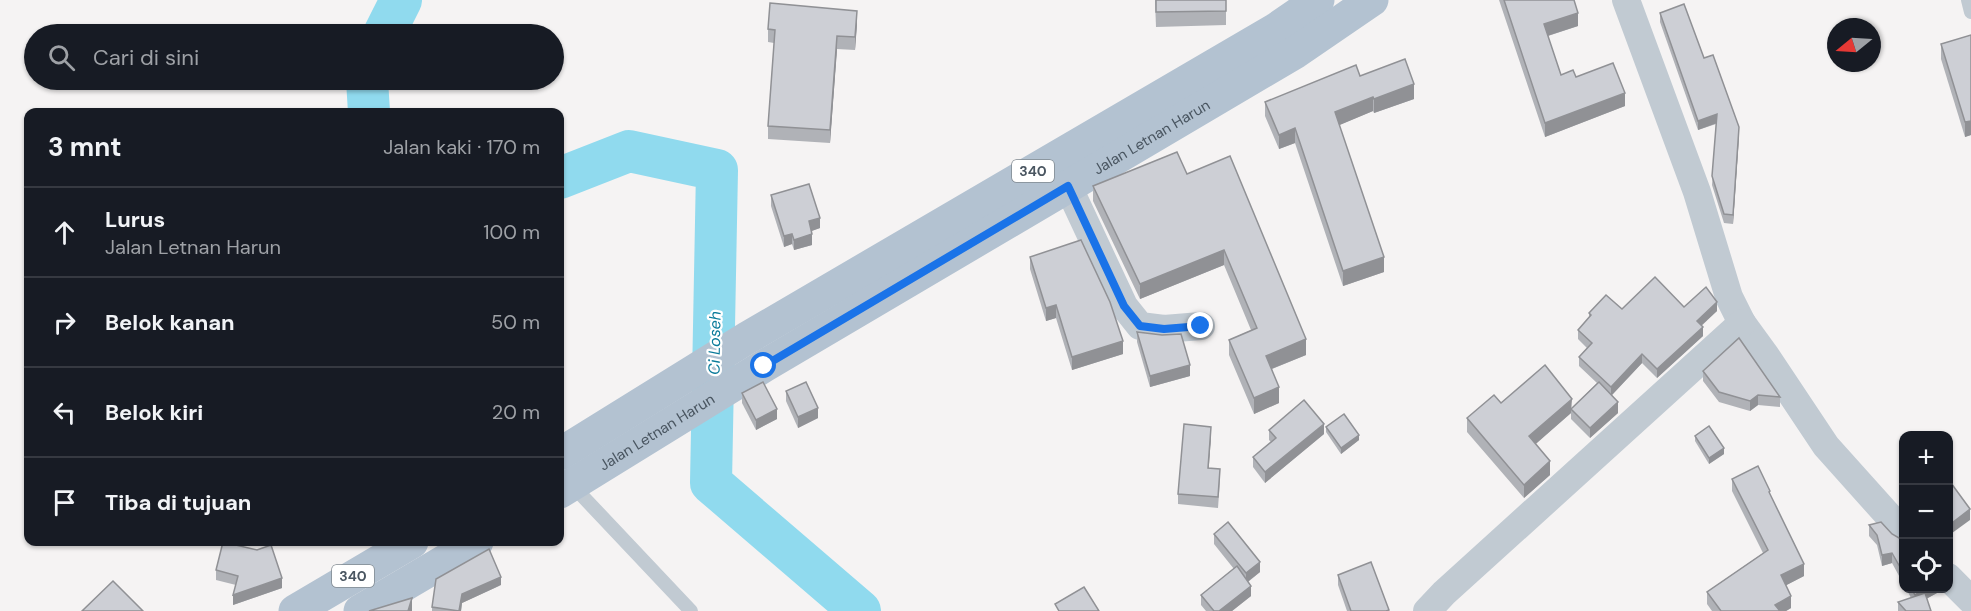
<!DOCTYPE html>
<html lang="id">
<head>
<meta charset="utf-8">
<style>
	body { margin:0; font-family:"DM Sans",sans-serif; background:#20242c; color:#f1f3f6 }
	.controls { position:absolute; right:18px; bottom:18px; display:grid; overflow:hidden; border-radius:12px; box-shadow:0 2px 4px #0004 }
	.controls button { width:54px; height:54px; display:grid; place-items:center; padding:0; border:0; border-bottom:2px solid #363941; background:#171b24; color:#f1f3f6; font:30px sans-serif }
	.compass { position:absolute; left:1827px; top:18px; width:54px; height:54px; border-radius:50%; background:#171b24; box-shadow:0 2px 4px #0004; rotate:252deg }
	.stop { position:absolute; width:18px; height:18px; margin:-14px; border:4px solid #1a73e8; border-radius:50%; background:#fff }
	.stop.end { background:#1a73e8; border-color:#fff; box-shadow:0 2px 6px #0008 }
	.list { margin:0; padding:0; list-style:none }
	h2 { display:flex; justify-content:space-between; align-items:center; height:78px; margin:0; padding:0 24px; font-size:26px }
	h2 small { font-size:20px; font-weight:400; color:#9ea1a6 }
	.list li { display:grid; grid-template-columns:39px 1fr auto; gap:18px; align-items:center; box-sizing:border-box; height:90px; padding:0 24px; border-top:2px solid #363941 }
	.list b { display:block; font-size:22px; white-space:nowrap }
	.list p { margin:0; font-size:20px; white-space:nowrap; color:#9ea1a6 }
	.list em { font-size:20px; font-style:normal; color:#9ea1a6 }
	.icon { flex:none; width:33px; height:33px; fill:none; stroke:currentColor; stroke-width:2; stroke-linecap:round; stroke-linejoin:round }
	.map { position:relative; flex:none; width:1971px; height:611px; overflow:hidden }
	.search { position:absolute; background:#171b24; box-shadow:0 2px 4px #0004; left:24px; top:24px; width:540px; height:66px; display:flex; align-items:center; gap:15px; box-sizing:border-box; padding:0 21px; border-radius:33px; color:#9ea1a6; font-size:22px }
	.panel { position:absolute; background:#171b24; box-shadow:0 2px 4px #0004; left:24px; top:108px; width:540px; height:438px; border-radius:12px }
	.map>svg:first-child { display:block }
	.lines { fill:none; stroke-linecap:round; stroke-linejoin:round }
	.river { stroke:#90daee; stroke-width:42 }
	.service { stroke:#c1cad2; stroke-width:14 }
	.minor { stroke:#c1cad2; stroke-width:28 }
	.primary { stroke:#b3c2d1; stroke-width:33 }
	.wall { fill:#b0b2b7 }
	.shaded-wall { fill:#909195 }
	.building { fill:#cdcfd5; stroke:#909195; stroke-width:1.5 }
	.route { stroke:#1a73e8; stroke-width:8 }
	.labels { text-anchor:middle; stroke-width:4.5; stroke-linejoin:round; paint-order:stroke }
	.shield { fill:#fff; stroke:#808990; stroke-width:1.5 }
	.shield-label { font-size:14px; font-weight:bold; fill:#4a5661 }
	.street-label { font-size:15px; fill:#4a5661; stroke:#fff }
	.water-label { font-size:16px; font-style:italic; fill:#0c7c9b; stroke:#fff }
</style>
</head>
<body>
<div class="map">
<svg width="1971" height="611" viewBox="0 0 1971 611">
	<rect width="100%" height="100%" fill="#f5f3f3"/>
	<g class="lines">
		<!-- river -->
		<g class="river">
			<polyline points="384,34 401,0"/>
			<polyline points="367,80 369,112"/>
			<polyline points="560,178 629,151 717,170 711,483 860,611"/>
		</g>
		<!-- service -->
		<g class="service">
			<polyline points="1968,0 1971,12"/>
			<polyline points="572,485 691,611"/>
		</g>
		<!-- minor -->
		<g class="minor">
			<polyline points="1626,0 1697,192 1729,297 1742,323 1766,356 1826,446 1904,533"/>
			<polyline points="1068,186 1124,306 1140,326 1164,329 1201,326"/>
			<polyline points="1948,577 1971,600"/>
			<polyline points="1427,611 1444,593 1742,323"/>
		</g>
		<!-- primary -->
		<g class="primary">
			<polyline points="560,454 747,338 1276,29 1318,0"/>
			<path id="s1" d="M560,492l204,-126 532,-314 76,-52"/>
			<polyline points="295,611 412,542"/>
			<polyline points="360,611 477,542"/>
		</g>
	</g>
	<!-- wall -->
	<g class="wall">
		<polygon points="1155,0 1226,0 1226,25 1156,27"/>
		<polygon points="1499,0 1574,0 1578,26 1548,36 1561,75 1576,77 1625,106 1545,137"/>
		<polygon points="1660,13 1704,58 1739,136 1733,224 1724,223 1712,185 1716,124 1698,130 1660,22"/>
		<polygon points="857,24 855,50 837,49 830,143 768,139 768,126 774,43 768,42 768,29"/>
		<polygon points="1971,35 1971,135 1965,137 1941,59 1941,44"/>
		<polygon points="1360,76 1414,99 1374,113 1373,111 1339,125 1384,272 1343,286 1295,143 1279,149 1265,116 1265,102"/>
		<polygon points="1187,174 1306,355 1272,369 1279,403 1254,414 1229,355 1229,340 1251,330 1224,265 1140,299 1093,201 1093,186"/>
		<polygon points="771,195 820,228 811,231 812,245 794,250 792,244 784,247 771,206"/>
		<polygon points="1030,257 1123,354 1072,370 1056,318 1046,321 1030,269"/>
		<polygon points="1684,307 1717,311 1701,325 1703,336 1657,378 1642,363 1612,395 1618,413 1590,438 1571,419 1571,413 1535,444 1550,475 1524,498 1467,432 1467,418 1501,403 1572,408 1597,383 1579,366 1579,357 1587,348 1578,339 1578,330 1589,318 1589,313 1622,309"/>
		<polygon points="1137,332 1190,376 1150,387 1137,342"/>
		<polygon points="1703,371 1780,397 1780,407 1758,405 1750,411 1719,402 1703,381"/>
		<polygon points="786,391 818,418 798,428 786,401"/>
		<polygon points="742,393 777,419 756,430 742,403"/>
		<polygon points="1326,427 1359,440 1341,454 1326,432"/>
		<polygon points="1269,430 1324,434 1265,483 1253,467 1253,457 1271,442 1269,440"/>
		<polygon points="1695,436 1724,454 1709,464 1695,441"/>
		<polygon points="1211,437 1208,468 1220,480 1218,508 1178,504 1178,494"/>
		<polygon points="1732,479 1770,495 1804,576 1786,585 1791,608 1786,611 1712,611 1707,604 1707,592 1763,553 1732,491"/>
		<polygon points="1869,525 1892,534 1899,538 1904,538 1904,585 1892,563 1882,566 1877,545 1869,536"/>
		<polygon points="1214,534 1260,572 1248,582 1251,596 1232,611 1206,611 1201,605 1201,595 1234,569 1214,544"/>
		<polygon points="353,542 376,542 369,545 353,545"/>
		<polygon points="257,550 282,588 233,605 236,585 216,580 216,570"/>
		<polygon points="1338,575 1389,611 1347,611 1338,585"/>
		<polygon points="501,585 462,603 461,611 432,611 432,607"/>
		<polygon points="1906,588 1937,588 1937,593 1926,599 1931,611 1898,611 1898,602 1911,598"/>
	</g>
	<!-- shaded-wall -->
	<g class="shaded-wall">
		<polygon points="857,11 857,24 855,50 855,37"/>
		<polygon points="1578,13 1578,26 1544,37 1544,24"/>
		<polygon points="837,36 837,49 830,143 830,130"/>
		<polygon points="1414,84 1414,99 1374,113 1374,99"/>
		<polygon points="1625,93 1625,106 1545,137 1545,123"/>
		<polygon points="1373,97 1373,111 1335,127 1335,112"/>
		<polygon points="1717,114 1717,123 1698,130 1698,121"/>
		<polygon points="1971,121 1971,135 1965,137 1965,122"/>
		<polygon points="1739,127 1739,136 1733,224 1733,215"/>
		<polygon points="1295,128 1295,143 1279,149 1279,135"/>
		<polygon points="820,218 820,228 809,232 809,221"/>
		<polygon points="792,234 792,244 784,247 784,236"/>
		<polygon points="812,234 812,245 794,250 794,240"/>
		<polygon points="1224,250 1224,265 1140,299 1140,284"/>
		<polygon points="1384,257 1384,272 1343,286 1343,271"/>
		<polygon points="1717,302 1717,311 1697,330 1697,321"/>
		<polygon points="1056,305 1056,318 1046,321 1046,308"/>
		<polygon points="1703,327 1703,336 1657,378 1657,369"/>
		<polygon points="1306,339 1306,355 1266,371 1266,356"/>
		<polygon points="1123,341 1123,354 1072,370 1072,357"/>
		<polygon points="1642,354 1642,363 1611,396 1611,387"/>
		<polygon points="1190,365 1190,376 1150,387 1150,376"/>
		<polygon points="1279,387 1279,403 1254,414 1254,398"/>
		<polygon points="1758,395 1758,405 1750,411 1750,401"/>
		<polygon points="1572,399 1571,413 1529,450 1529,436"/>
		<polygon points="1618,402 1618,413 1590,438 1590,428"/>
		<polygon points="818,408 818,418 798,428 798,417"/>
		<polygon points="777,409 777,419 756,430 756,420"/>
		<polygon points="1324,424 1324,434 1265,483 1265,472"/>
		<polygon points="1211,427 1211,437 1208,478 1208,468"/>
		<polygon points="1359,435 1359,440 1341,454 1341,448"/>
		<polygon points="1724,448 1724,454 1709,464 1709,458"/>
		<polygon points="1550,461 1550,475 1524,498 1524,485"/>
		<polygon points="1970,509 1970,520 1948,536 1948,526"/>
		<polygon points="369,542 376,542 369,545"/>
		<polygon points="1892,553 1892,563 1882,566 1882,555"/>
		<polygon points="1260,562 1260,572 1246,583 1246,573"/>
		<polygon points="1804,564 1804,576 1781,588 1781,575"/>
		<polygon points="501,577 501,585 462,603 461,611 459,611 462,594"/>
		<polygon points="282,578 282,588 233,605 233,595"/>
		<polygon points="1251,586 1251,596 1232,611 1219,611"/>
		<polygon points="1926,588 1937,588 1937,593 1915,605 1915,595"/>
		<polygon points="1791,596 1791,608 1786,611 1775,611 1775,605"/>
		<polygon points="412,598 412,611 408,611"/>
	</g>
	<!-- building -->
	<g class="building">
		<polygon points="1156,0 1226,0 1226,11 1156,12"/>
		<polygon points="1504,0 1574,0 1578,13 1544,24 1561,75 1573,70 1576,77 1613,63 1625,93 1545,123"/>
		<polygon points="770,3 857,11 855,37 837,36 830,130 768,126 775,30 768,29"/>
		<polygon points="1684,4 1704,58 1713,55 1739,127 1733,215 1724,214 1712,176 1717,114 1698,121 1660,13"/>
		<polygon points="1971,35 1971,121 1965,122 1941,44"/>
		<polygon points="1405,59 1414,84 1374,99 1373,97 1335,112 1384,257 1343,271 1295,128 1279,135 1265,102 1356,65 1360,76"/>
		<polygon points="1177,152 1187,174 1230,156 1306,339 1266,356 1279,387 1254,398 1229,340 1257,328 1224,250 1140,284 1093,186"/>
		<polygon points="809,184 820,218 809,221 812,234 794,240 792,234 784,236 771,195"/>
		<polygon points="1081,240 1110,302 1123,341 1072,357 1056,305 1046,308 1030,257"/>
		<polygon points="1655,277 1684,307 1706,287 1717,302 1697,321 1703,327 1657,369 1642,354 1611,387 1579,357 1592,343 1578,330 1591,315 1589,313 1606,295 1622,309"/>
		<polygon points="1137,332 1162,335 1181,334 1190,365 1150,376"/>
		<polygon points="1739,338 1780,397 1758,395 1750,401 1719,392 1703,371"/>
		<polygon points="1545,365 1572,399 1529,436 1550,461 1524,485 1467,418 1494,395 1501,403"/>
		<polygon points="763,382 777,409 756,420 742,393"/>
		<polygon points="806,382 818,408 798,417 786,391"/>
		<polygon points="1599,382 1618,402 1590,428 1571,409"/>
		<polygon points="1304,400 1324,424 1265,472 1253,457 1276,438 1269,430"/>
		<polygon points="1344,414 1359,435 1341,448 1326,427"/>
		<polygon points="1184,424 1211,427 1208,468 1220,469 1218,497 1178,494"/>
		<polygon points="1709,426 1724,448 1709,458 1695,436"/>
		<polygon points="1758,466 1770,491 1769,492 1804,564 1781,575 1791,596 1775,605 1780,611 1721,611 1707,592 1768,550 1732,479"/>
		<polygon points="1951,483 1970,509 1948,526 1948,484"/>
		<polygon points="1228,522 1260,562 1246,573 1214,534"/>
		<polygon points="1881,522 1892,534 1899,538 1904,538 1904,574 1892,553 1882,555 1877,535 1869,525"/>
		<polygon points="223,542 257,550 271,545 282,578 233,595 238,576 216,570"/>
		<polygon points="489,549 501,577 462,594 459,611 432,607 436,579"/>
		<polygon points="1371,562 1389,610 1386,611 1351,611 1338,575"/>
		<polygon points="1237,566 1251,586 1219,611 1214,611 1201,595"/>
		<polygon points="113,581 143,611 82,611"/>
		<polygon points="1084,587 1099,611 1059,611 1055,604"/>
		<polygon points="1911,588 1926,588 1915,595"/>
		<polygon points="1925,593 1931,611 1906,611 1898,602"/>
		<polygon points="412,598 408,611 369,611"/>
	</g>
	<g class="lines">
		<!-- route -->
		<polyline class="route" points="764,366 1068,186 1124,306 1140,326 1164,329 1201,326"/>
	</g>
	<g class="labels">
		<!-- shield labels -->
		<g class="shield">
			<rect x="1012" y="160" width="42" height="22" rx="4.5"/>
			<rect x="332" y="565" width="42" height="22" rx="4.5"/>
		</g>
		<g class="shield-label">
			<text x="1033" y="176">340</text>
			<text x="353" y="581">340</text>
		</g>
		<!-- street labels -->
		<g class="street-label">
			<text dy="5" stroke="none"><textPath href="#s1" startOffset="690">Jalan Letnan Harun</textPath></text>
			<text dy="5" stroke="none"><textPath href="#s1" startOffset="114">Jalan Letnan Harun</textPath></text>
		</g>
		<!-- water labels -->
		<g class="water-label">
			<text transform="translate(714 343) rotate(-89)" y="6">Ci Loseh</text>
		</g>
	</g>
</svg>
<div class="controls">
<button>+</button>
<button>−</button>
<button><svg class="icon" aria-label="locate" viewBox="0 0 24 24"><circle cx="12" cy="12" r="6"/><path d="M12 2v4M12 18v4M2 12h4M18 12h4"/></svg></button>
</div>
<svg class="compass" viewBox="-18 -18 36 36"><path d="M0-13l5 13h-10z" fill="#e53935"/><path d="M0 13l5-13h-10z" fill="#9ea1a6"/></svg>
<div class="stop" style="left:764px;top:366px"></div>
<div class="stop end" style="left:1201px;top:326px"></div>
<div class="search"><svg class="icon" aria-label="search" viewBox="0 0 24 24"><circle cx="10" cy="10" r="6"/><path d="M15 15l6 6"/></svg>Cari di sini</div>
<section class="panel">
<h2>3 mnt<small>Jalan kaki · 170 m</small></h2>
<ul class="list">
<li><svg class="icon" aria-label="ahead" viewBox="0 0 24 24"><path d="M12 20V5M6 11l6-6 6 6"/></svg><div><b>Lurus</b><p>Jalan Letnan Harun</p></div><em>100 m</em></li>
<li><svg class="icon" aria-label="right" viewBox="0 0 24 24"><path d="M7 20v-9h11M14 6l5 5-5 5"/></svg><div><b>Belok kanan</b></div><em>50 m</em></li>
<li><svg class="icon" aria-label="left" viewBox="0 0 24 24"><path d="M17 20v-9H6M10 6l-5 5 5 5"/></svg><div><b>Belok kiri</b></div><em>20 m</em></li>
<li><svg class="icon" aria-label="arrive" viewBox="0 0 24 24"><path d="M6 21V4h12l-3 4 3 4H6"/></svg><div><b>Tiba di tujuan</b></div></li>
</ul>
</section>
</div>
</body>
</html>
